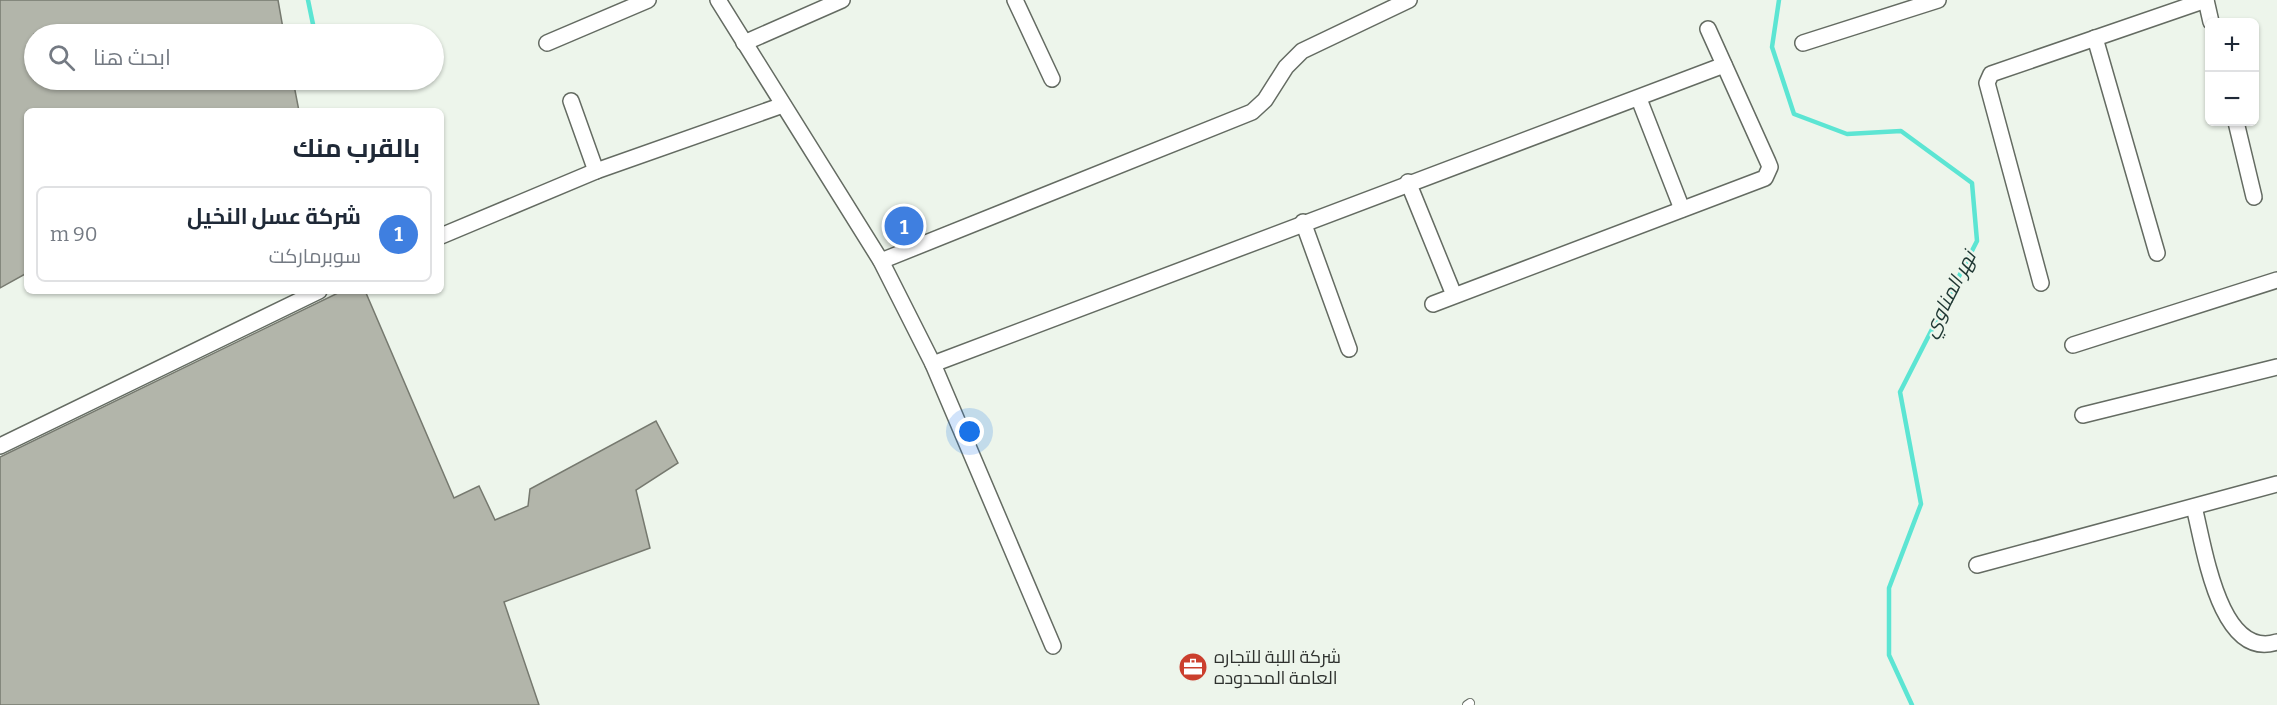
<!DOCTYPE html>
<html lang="ar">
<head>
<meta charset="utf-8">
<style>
	body { margin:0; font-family:Bitter,Cairo,serif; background:#f6f6f7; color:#1f2937; direction:rtl }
	.controls { position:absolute; right:18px; top:18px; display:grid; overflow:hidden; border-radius:9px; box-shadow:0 2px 4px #0004 }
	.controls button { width:54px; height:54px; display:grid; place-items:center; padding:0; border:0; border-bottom:2px solid #e0e1e3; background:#fff; color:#1f2937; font:30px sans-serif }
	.you { position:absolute; left:970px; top:432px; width:21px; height:21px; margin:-15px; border:4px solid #fff; border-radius:50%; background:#1a73e8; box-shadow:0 0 0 9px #1a73e833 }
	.badge { display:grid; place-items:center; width:39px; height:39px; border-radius:50%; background:#111827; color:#fff; font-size:20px; font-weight:700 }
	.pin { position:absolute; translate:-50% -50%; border:3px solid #fff; box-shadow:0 2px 6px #0006 }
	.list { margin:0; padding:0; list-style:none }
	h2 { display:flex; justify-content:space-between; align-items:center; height:78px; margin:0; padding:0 24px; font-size:26px }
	h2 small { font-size:20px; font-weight:400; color:#747a83 }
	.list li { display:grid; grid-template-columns:39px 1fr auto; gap:18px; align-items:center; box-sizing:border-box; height:96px; margin:0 12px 12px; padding:0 12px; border:2px solid #e0e1e3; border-radius:9px }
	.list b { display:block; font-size:22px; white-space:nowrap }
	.list p { margin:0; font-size:20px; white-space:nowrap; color:#747a83 }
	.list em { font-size:20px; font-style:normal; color:#747a83 }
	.icon { flex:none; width:33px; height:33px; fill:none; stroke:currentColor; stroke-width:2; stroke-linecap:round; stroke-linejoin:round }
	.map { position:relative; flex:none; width:2277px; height:705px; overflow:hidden; direction:ltr }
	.search { position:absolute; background:#fff; box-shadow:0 2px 4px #0004; left:24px; top:24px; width:420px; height:66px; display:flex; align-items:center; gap:15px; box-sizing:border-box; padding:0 21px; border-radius:33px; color:#747a83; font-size:22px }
	.panel { position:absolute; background:#fff; box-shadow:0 2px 4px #0004; left:24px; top:108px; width:420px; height:186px; border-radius:9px; direction:rtl }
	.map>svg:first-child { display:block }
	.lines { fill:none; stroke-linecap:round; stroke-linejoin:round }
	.stream { stroke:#5ce5d3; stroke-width:4.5 }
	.building { fill:#b2b5aa; stroke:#76796f; stroke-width:1.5 }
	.lane-casing { stroke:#646b62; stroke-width:10 }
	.street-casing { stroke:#646b62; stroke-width:18 }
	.lane { stroke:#fff; stroke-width:8 }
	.street { stroke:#fff; stroke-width:15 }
	.labels { text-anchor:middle; stroke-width:4.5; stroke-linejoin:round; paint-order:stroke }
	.poi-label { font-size:18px; fill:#2e312e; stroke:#edf5eb; text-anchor:start }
	.water-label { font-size:20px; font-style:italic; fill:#1e3632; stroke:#edf5eb }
</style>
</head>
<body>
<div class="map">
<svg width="2277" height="705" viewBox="0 0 2277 705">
	<rect width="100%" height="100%" fill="#edf5eb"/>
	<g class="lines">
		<!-- stream -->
		<g class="stream">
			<polyline points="308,0 315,34"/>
			<polyline points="1779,0 1772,47 1794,114 1847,134 1901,131 1972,183 1977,241 1900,392 1921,504 1889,588 1889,655 1912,705"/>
		</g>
	</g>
	<!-- building -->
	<g class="building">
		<polygon points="0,0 278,0 284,34 34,34 34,80 293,80 299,111 27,111 27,273 0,288"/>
		<polygon points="342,291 366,293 454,498 479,486 495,520 528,506 530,489 656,421 678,463 636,490 650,548 504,602 539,705 0,705 0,457"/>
	</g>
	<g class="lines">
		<!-- lane casing -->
		<g class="lane-casing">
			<polyline id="lane" points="1467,705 1470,703"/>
		</g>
		<!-- street casing -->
		<g class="street-casing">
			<g id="street">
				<polyline points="718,0 881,261 933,364 1053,646"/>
				<polyline points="1015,0 1052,79"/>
				<polyline points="2206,0 2211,22"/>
				<polyline points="2095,38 2157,253"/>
				<polyline points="547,43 648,0"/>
				<polyline points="744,43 842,0"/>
				<polyline points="1803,43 1938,0"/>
				<polyline points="1639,99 1682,209"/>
				<polyline points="571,101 596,171"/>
				<polyline points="2236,122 2254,197"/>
				<polyline points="1408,182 1454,295"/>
				<polyline points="1303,222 1349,349"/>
				<polyline points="441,236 596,171 783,105"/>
				<polyline points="881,261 1252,112 1265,100 1286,67 1302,51 1409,0"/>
				<polyline points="2041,283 1987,83 1991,74 2206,0"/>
				<polyline points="1433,304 1765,178 1770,167 1768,162 1708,29"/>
				<polyline points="2073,345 2277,280"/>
				<polyline points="933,364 1724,65"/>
				<polyline points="2083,415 2277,367"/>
				<polyline points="0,446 319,291"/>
				<path d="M2194,507c10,38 25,154 83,135"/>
				<polyline points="1977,565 2277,484"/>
			</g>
		</g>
		<!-- lane -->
		<use href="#lane" class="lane"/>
		<!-- street -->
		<use href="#street" class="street"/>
	</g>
	<!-- icons -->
	<defs>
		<g id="office-disc" transform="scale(1.5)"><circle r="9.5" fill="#cb3f2d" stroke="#edf5eb"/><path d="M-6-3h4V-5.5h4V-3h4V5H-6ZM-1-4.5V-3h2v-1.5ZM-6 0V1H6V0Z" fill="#fff"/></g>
	</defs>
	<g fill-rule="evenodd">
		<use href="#office-disc" x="1193" y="667"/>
	</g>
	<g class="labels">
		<!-- poi labels -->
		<g class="poi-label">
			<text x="1214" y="663">شركة اللبة للتجاره<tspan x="1214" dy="21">العامة المحدوده</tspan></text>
		</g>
		<!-- water labels -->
		<g class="water-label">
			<text transform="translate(1949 294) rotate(-63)" y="7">نهر المناوي</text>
		</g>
	</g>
</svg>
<div class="controls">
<button>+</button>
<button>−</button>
</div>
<div class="you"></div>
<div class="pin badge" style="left:904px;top:226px;background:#3f7fe0">1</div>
<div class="search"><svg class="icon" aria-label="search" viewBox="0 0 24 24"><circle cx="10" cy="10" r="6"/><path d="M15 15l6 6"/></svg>ابحث هنا</div>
<section class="panel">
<h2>بالقرب منك<small></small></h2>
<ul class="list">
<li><span class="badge" style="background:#3f7fe0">1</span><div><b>شركة عسل النخيل</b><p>سوبرماركت</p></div><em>90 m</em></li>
</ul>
</section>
</div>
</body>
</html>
